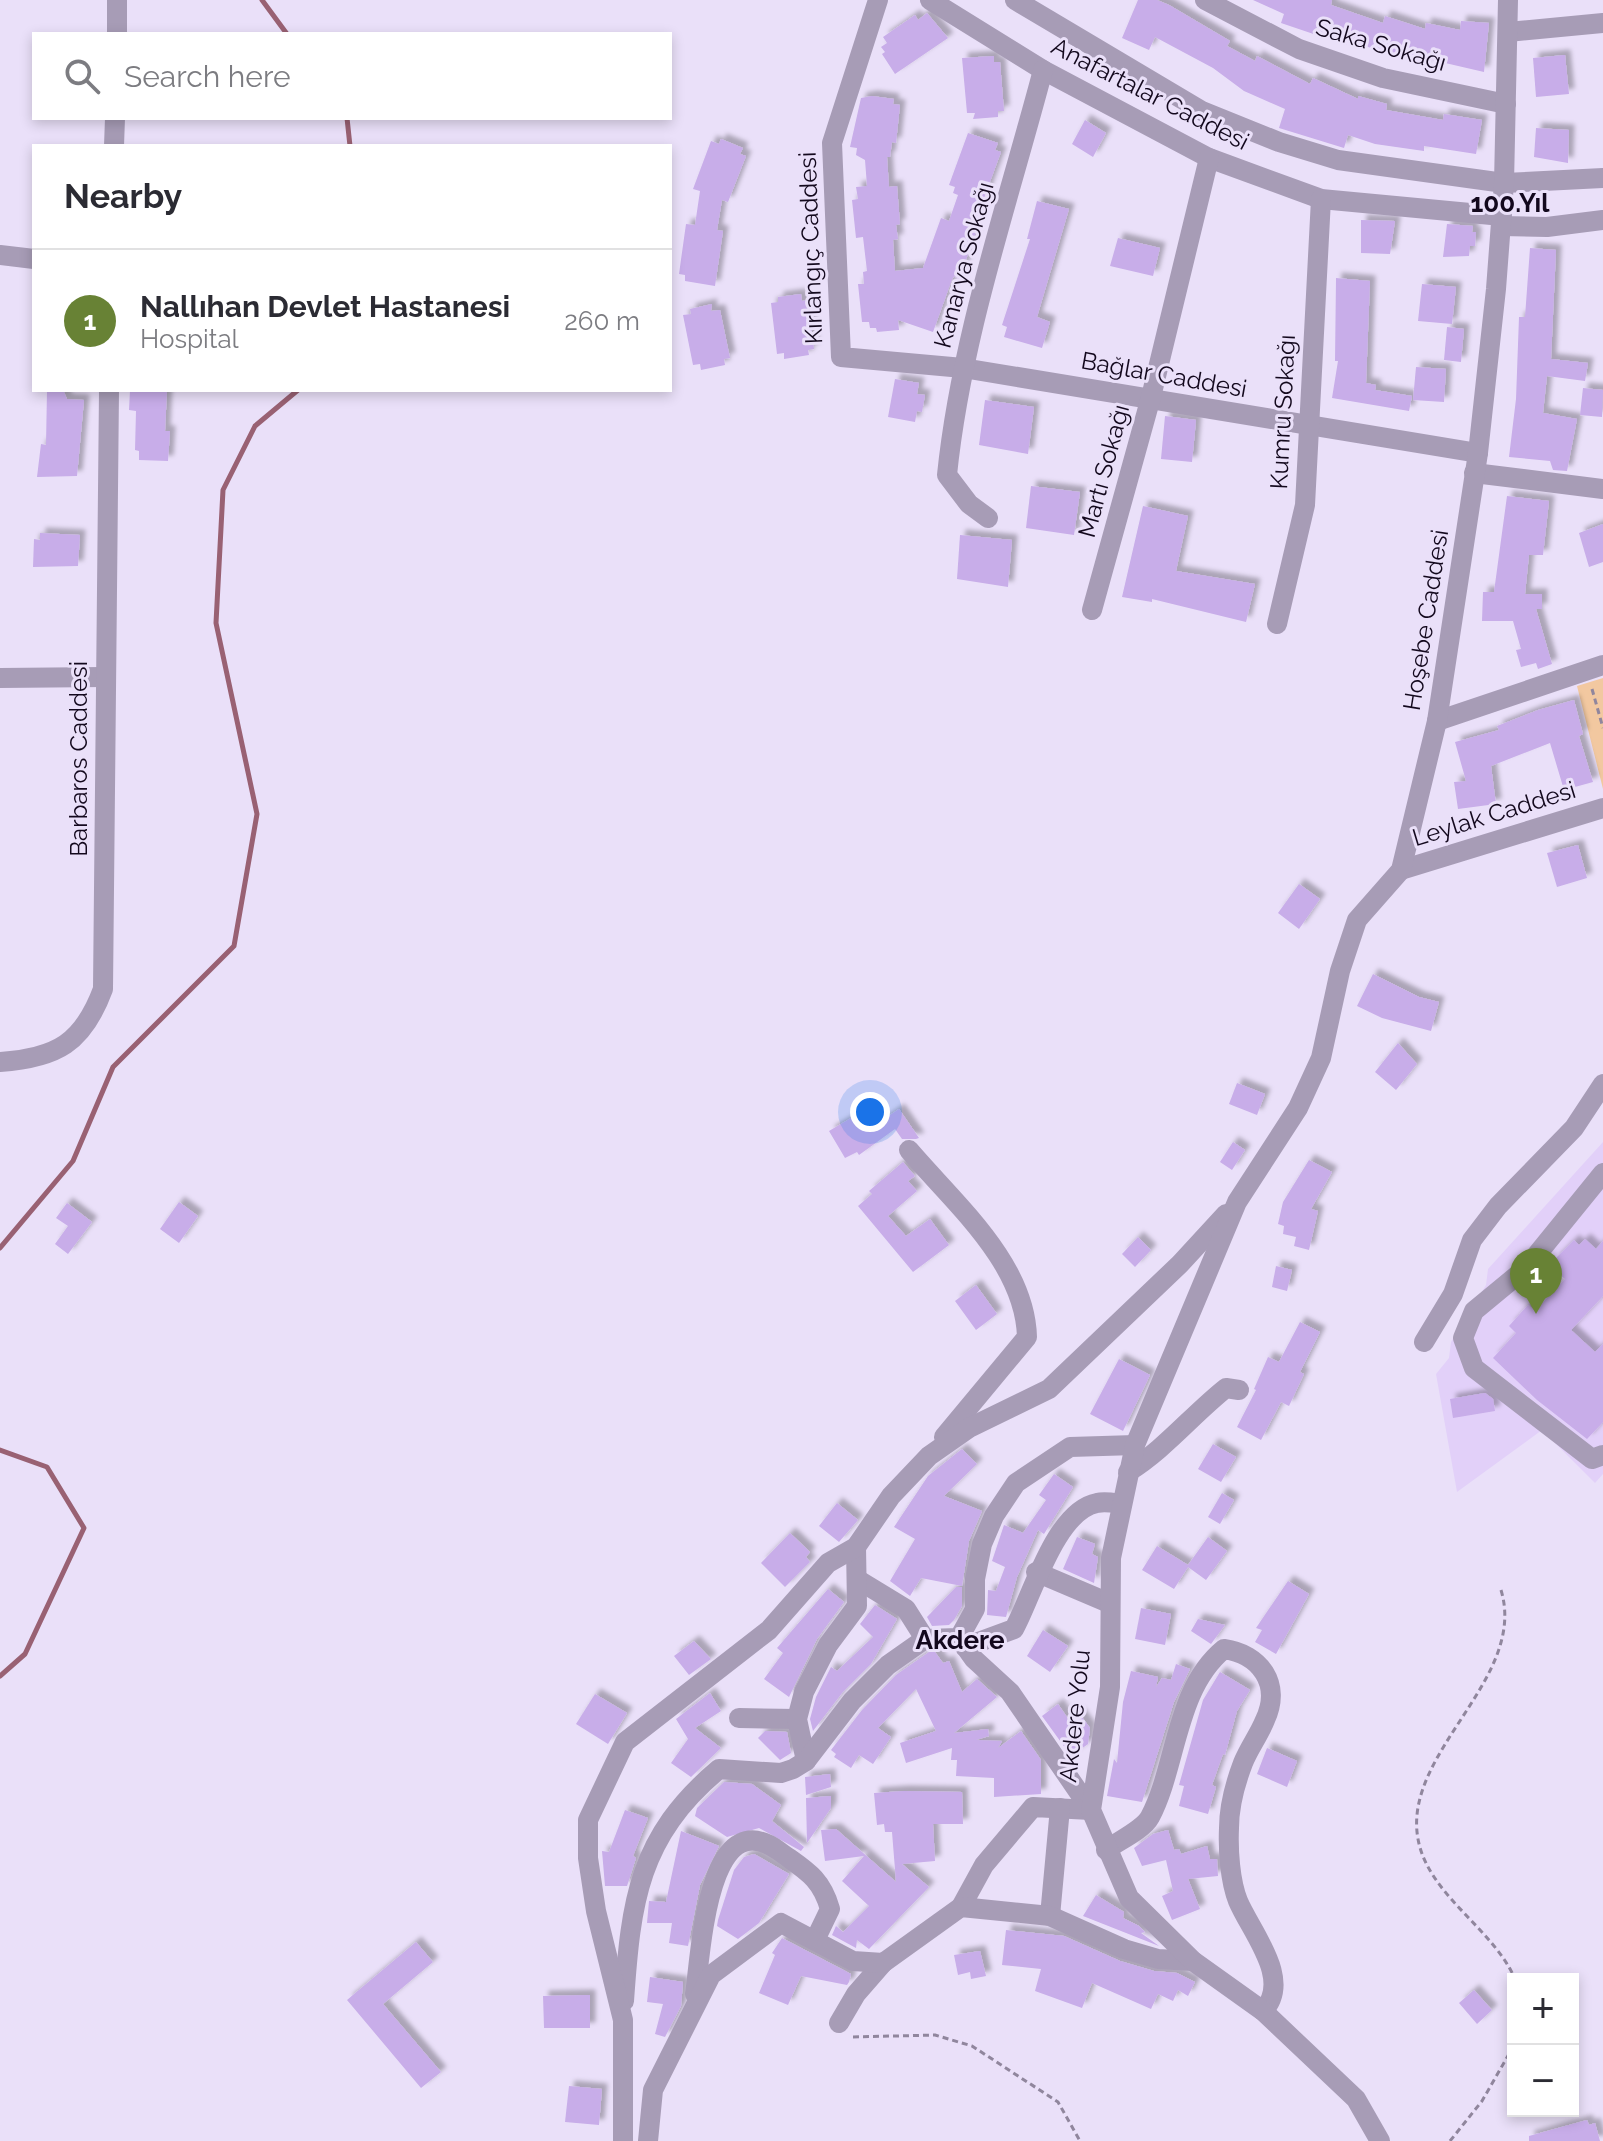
<!DOCTYPE html>
<html lang="en">
<head>
<meta charset="utf-8">
<style>
	body { margin:0; font-family:Raleway,sans-serif; background:#f7f7f7; color:#2b2b33 }
	.controls { position:absolute; right:24px; bottom:24px; display:grid; overflow:hidden; border-radius:0px; box-shadow:0 4px 12px #0003 }
	.controls button { width:72px; height:72px; display:grid; place-items:center; padding:0; border:0; border-bottom:2px solid #e1e1e2; background:#fff; color:#2b2b33; font:40px sans-serif }
	.you { position:absolute; left:870px; top:1112px; width:28px; height:28px; margin:-20px; border:6px solid #fff; border-radius:50%; background:#1a73e8; box-shadow:0 0 0 12px #1a73e833 }
	.badge { display:grid; place-items:center; width:52px; height:52px; border-radius:50%; background:#688235; color:#fff; font-size:26px; font-weight:700 }
	.pin { position:absolute; translate:-50% -66px; filter:drop-shadow(0 2px 4px #0008) }
	.pin::after { content:''; position:absolute; top:42px; width:28px; height:24px; background:inherit; clip-path:polygon(0 0,100% 0,50% 100%) }
	.list { margin:0; padding:0; list-style:none }
	h2 { display:flex; justify-content:space-between; align-items:center; height:104px; margin:0; padding:0 32px; font-size:34px }
	h2 small { font-size:26px; font-weight:400; color:#7c7c81 }
	.list li { display:grid; grid-template-columns:52px 1fr auto; gap:24px; align-items:center; box-sizing:border-box; height:144px; padding:0 32px; border-top:2px solid #e1e1e2 }
	.list b { display:block; font-size:30px; white-space:nowrap }
	.list p { margin:0; font-size:26px; white-space:nowrap; color:#7c7c81 }
	.list em { font-size:26px; font-style:normal; color:#7c7c81 }
	.icon { flex:none; width:44px; height:44px; fill:none; stroke:currentColor; stroke-width:2; stroke-linecap:round; stroke-linejoin:round }
	.map { position:relative; flex:none; width:1603px; height:2141px; overflow:hidden }
	.search { position:absolute; background:#fff; box-shadow:0 4px 12px #0003; left:32px; top:32px; width:640px; height:88px; display:flex; align-items:center; gap:20px; box-sizing:border-box; padding:0 28px; border-radius:0px; color:#7c7c81; font-size:30px }
	.panel { position:absolute; background:#fff; box-shadow:0 4px 12px #0003; left:32px; top:144px; width:640px; height:248px; border-radius:0px }
	.map>svg:first-child { display:block }
	.built { fill:#e2d0f9 }
	.green { fill:#f2c8a0 }
	.lines { fill:none; stroke-linecap:round; stroke-linejoin:round }
	.stream { stroke:#996173; stroke-width:5 }
	.building { fill:#c8ade9; filter:url(#shadow) }
	.path { stroke:#90869d; stroke-width:3; stroke-dasharray:6 4; stroke-linecap:butt }
	.minor { stroke:#a79cb6; stroke-width:20 }
	.labels { text-anchor:middle; stroke-width:6; stroke-linejoin:round; paint-order:stroke }
	.street-label { font-size:24px; fill:#13081d; stroke:#eae0f9 }
	.neighbourhood-label { font-size:26px; font-weight:bold; fill:#13081d; stroke:#eae0f9 }
</style>
</head>
<body>
<div class="map">
<svg width="1603" height="2141" viewBox="0 0 1603 2141">
	<defs>
		<filter id="shadow"><feDropShadow dx="5.5" dy="-5.5" stdDeviation="2" flood-color="#0004"/></filter>
	</defs>
	<rect width="100%" height="100%" fill="#eae0f9"/>
	<!-- built -->
	<polygon class="built" points="1603,1142 1603,1474 1595,1483 1542,1430 1457,1492 1436,1374 1449,1358 1451,1342 1486,1285 1488,1269"/>
	<!-- green -->
	<polygon class="green" points="1603,678 1603,789 1577,686"/>
	<g class="lines">
		<!-- stream -->
		<g class="stream">
			<polyline points="262,0 287,34"/>
			<polyline points="347,118 350,146"/>
			<polyline points="0,1248 73,1161 113,1067 234,946 257,814 216,623 223,490 255,426 298,390"/>
			<polyline points="0,1450 47,1467 84,1528 25,1654 0,1676"/>
		</g>
	</g>
	<!-- building -->
	<g class="building">
		<polygon points="1138,0 1157,0 1169,5 1230,41 1227,46 1255,61 1257,56 1310,84 1313,78 1358,99 1358,96 1387,104 1386,110 1443,120 1444,114 1482,120 1476,154 1424,146 1424,151 1375,144 1348,135 1344,148 1279,128 1285,109 1244,91 1213,68 1155,37 1149,50 1122,38"/>
		<polygon points="1253,0 1332,0 1331,5 1383,23 1385,16 1425,29 1426,23 1460,30 1461,21 1489,23 1484,72 1428,59 1426,66 1362,45 1348,41 1346,45 1281,23 1284,14"/>
		<polygon points="927,13 948,38 895,74 882,54 885,52 881,47 887,43 883,37 915,15 918,20"/>
		<polygon points="1565,55 1569,94 1536,97 1533,58"/>
		<polygon points="994,56 994,62 1000,62 1004,111 998,111 998,117 973,119 975,113 967,113 962,58"/>
		<polygon points="872,96 894,99 893,104 900,105 896,143 892,142 890,157 887,157 889,187 897,186 900,224 896,225 898,239 893,240 895,271 923,268 941,218 949,221 958,195 953,193 955,187 949,185 968,133 998,143 995,150 1001,152 984,198 979,196 969,222 973,224 971,230 976,232 959,279 954,276 951,282 933,332 898,320 899,330 877,332 876,328 870,328 869,322 862,322 858,284 864,284 863,272 867,271 863,237 856,238 852,200 858,199 856,187 867,186 865,160 856,155 857,148 850,147 861,98"/>
		<polygon points="1085,120 1106,133 1093,157 1072,144"/>
		<polygon points="1536,128 1569,130 1568,163 1534,157"/>
		<polygon points="721,139 743,148 740,154 746,156 728,202 722,200 717,230 723,231 715,286 685,281 685,275 679,274 686,224 695,225 700,191 693,189 711,141 719,144"/>
		<polygon points="1037,201 1069,209 1037,317 1050,322 1042,348 1004,337 1007,327 1002,325 1030,239 1027,239"/>
		<polygon points="1361,220 1395,221 1390,254 1361,253"/>
		<polygon points="1447,224 1473,226 1472,232 1476,232 1475,246 1470,246 1469,256 1443,257"/>
		<polygon points="1118,238 1160,248 1153,276 1110,266"/>
		<polygon points="1530,248 1556,250 1551,359 1588,363 1585,381 1547,376 1543,413 1577,419 1567,471 1553,470 1550,461 1509,457 1516,399 1519,317 1525,317"/>
		<polygon points="1336,278 1370,281 1366,383 1376,385 1375,390 1412,396 1409,411 1332,398 1338,361 1335,361"/>
		<polygon points="1422,284 1456,287 1452,324 1418,321"/>
		<polygon points="801,294 802,301 808,300 814,349 808,350 809,355 784,359 784,353 777,354 771,303 778,302 778,297"/>
		<polygon points="712,304 711,311 720,310 730,358 724,359 725,365 701,370 700,364 693,365 683,315 691,314 690,309"/>
		<polygon points="1447,327 1464,329 1461,362 1444,360"/>
		<polygon points="1416,367 1446,369 1444,402 1413,400"/>
		<polygon points="895,379 919,383 917,394 925,395 922,412 917,411 915,422 888,417"/>
		<polygon points="1583,388 1603,390 1602,417 1580,415"/>
		<polygon points="47,390 63,390 67,399 84,400 77,476 37,477 41,444 46,445"/>
		<polygon points="130,390 167,390 165,431 170,431 168,461 139,460 139,451 135,450 136,411 129,410"/>
		<polygon points="985,400 1034,407 1028,454 979,445"/>
		<polygon points="1165,416 1196,420 1192,462 1161,459"/>
		<polygon points="1031,486 1080,492 1074,535 1026,528"/>
		<polygon points="1507,496 1549,501 1543,555 1529,555 1525,594 1542,594 1542,609 1536,609 1552,664 1538,669 1536,663 1521,667 1516,650 1521,649 1513,621 1482,621 1483,592 1494,592"/>
		<polygon points="1143,506 1188,516 1176,571 1255,584 1246,622 1152,599 1152,602 1122,597"/>
		<polygon points="1603,524 1603,562 1589,567 1579,533"/>
		<polygon points="40,533 80,535 78,566 33,567 34,539 40,540"/>
		<polygon points="960,535 1012,540 1008,587 957,579"/>
		<polygon points="1574,700 1583,734 1579,736 1593,782 1564,790 1550,743 1491,766 1496,804 1458,809 1454,782 1466,781 1455,742 1499,730 1497,726 1538,710"/>
		<polygon points="1578,845 1587,878 1557,887 1547,853"/>
		<polygon points="1299,884 1320,899 1299,929 1278,913"/>
		<polygon points="1373,974 1419,997 1439,1002 1431,1031 1382,1018 1357,1006"/>
		<polygon points="1398,1043 1417,1064 1396,1090 1375,1072"/>
		<polygon points="1237,1083 1265,1094 1257,1115 1229,1104"/>
		<polygon points="899,1109 919,1138 916,1139 902,1139 895,1129 859,1155 857,1152 845,1158 829,1131 858,1114 868,1130"/>
		<polygon points="1233,1142 1245,1150 1232,1170 1220,1162"/>
		<polygon points="1309,1160 1332,1172 1311,1209 1318,1211 1309,1250 1294,1246 1296,1237 1283,1234 1284,1226 1278,1224 1283,1202"/>
		<polygon points="903,1162 915,1176 908,1181 917,1191 888,1216 906,1236 930,1219 949,1245 913,1272 858,1206 872,1194 869,1191"/>
		<polygon points="179,1202 198,1216 179,1243 160,1229"/>
		<polygon points="67,1203 92,1222 68,1254 55,1244 68,1226 56,1218"/>
		<polygon points="1138,1237 1151,1250 1135,1267 1122,1254"/>
		<polygon points="1585,1239 1596,1249 1603,1241 1603,1296 1571,1330 1595,1352 1603,1344 1603,1422 1587,1439 1537,1400 1493,1358 1516,1333 1509,1326 1528,1305 1535,1311 1565,1279 1553,1269 1558,1264 1554,1260 1574,1240 1579,1245"/>
		<polygon points="1276,1266 1292,1270 1287,1291 1272,1287"/>
		<polygon points="976,1285 997,1314 976,1330 955,1301"/>
		<polygon points="1300,1322 1320,1332 1300,1372 1304,1374 1289,1406 1281,1402 1261,1440 1237,1427 1256,1390 1254,1389 1268,1357 1279,1362"/>
		<polygon points="1119,1359 1150,1375 1123,1431 1090,1414"/>
		<polygon points="1485,1393 1493,1399 1495,1411 1453,1418 1450,1399"/>
		<polygon points="1213,1444 1236,1457 1221,1482 1198,1469"/>
		<polygon points="962,1449 977,1464 944,1496 982,1511 969,1541 962,1586 921,1578 910,1596 890,1581 915,1539 894,1527 928,1476"/>
		<polygon points="1054,1474 1073,1487 1044,1534 1038,1530 1017,1577 1006,1617 987,1615 988,1590 996,1591 1005,1567 992,1561 1004,1525 1023,1533 1046,1500 1039,1495"/>
		<polygon points="1222,1493 1234,1500 1220,1524 1208,1517"/>
		<polygon points="837,1503 858,1520 839,1542 819,1526"/>
		<polygon points="790,1533 810,1552 806,1557 810,1562 785,1587 761,1563"/>
		<polygon points="1077,1537 1095,1544 1092,1554 1098,1557 1094,1583 1063,1569"/>
		<polygon points="1208,1537 1227,1551 1206,1580 1188,1567 1174,1589 1142,1570 1157,1546 1188,1565"/>
		<polygon points="1288,1581 1309,1594 1276,1654 1255,1642 1262,1630 1256,1628"/>
		<polygon points="956,1587 962,1587 962,1606 954,1620 949,1625 932,1626 927,1617"/>
		<polygon points="828,1589 844,1602 817,1639 789,1697 764,1679 783,1653 777,1648"/>
		<polygon points="875,1605 897,1619 871,1664 842,1693 813,1731 810,1719 816,1697 831,1667 837,1671 873,1637 860,1624"/>
		<polygon points="1141,1608 1171,1614 1165,1645 1135,1639"/>
		<polygon points="1198,1619 1225,1625 1211,1644 1191,1631"/>
		<polygon points="1043,1630 1068,1646 1050,1672 1027,1656"/>
		<polygon points="694,1641 711,1659 689,1675 674,1656"/>
		<polygon points="929,1652 935,1652 943,1663 949,1661 962,1692 977,1679 997,1697 954,1733 988,1729 989,1736 976,1740 1002,1741 998,1748 1021,1731 1041,1760 1041,1794 994,1797 994,1778 956,1776 957,1760 951,1760 952,1748 906,1763 900,1743 936,1731 916,1689 878,1728 891,1737 873,1764 859,1755 851,1768 834,1757 836,1754 831,1750 862,1710 896,1675"/>
		<polygon points="1176,1664 1190,1669 1174,1702 1142,1802 1107,1796 1114,1759 1117,1763 1123,1702 1131,1671 1158,1677 1156,1687 1162,1678 1171,1680"/>
		<polygon points="1220,1672 1250,1690 1237,1711 1225,1755 1223,1754 1212,1785 1216,1787 1208,1814 1179,1806 1184,1786 1179,1785 1203,1700"/>
		<polygon points="710,1693 721,1711 695,1728 721,1748 691,1777 671,1763 688,1739 676,1719"/>
		<polygon points="595,1694 627,1713 608,1744 576,1724"/>
		<polygon points="1058,1704 1069,1720 1079,1713 1090,1728 1088,1744 1071,1756 1042,1716"/>
		<polygon points="765,1731 787,1732 791,1753 780,1760 758,1738"/>
		<polygon points="1267,1748 1297,1761 1287,1787 1257,1774"/>
		<polygon points="830,1774 831,1787 806,1795 805,1777"/>
		<polygon points="724,1782 752,1784 781,1805 772,1821 804,1847 801,1851 759,1828 727,1837 695,1816 697,1808"/>
		<polygon points="904,1791 962,1792 963,1824 933,1824 935,1861 902,1864 929,1887 869,1949 857,1940 856,1948 832,1935 836,1926 843,1932 869,1906 842,1881 864,1856 825,1861 821,1830 836,1829 896,1882 892,1832 885,1832 884,1824 877,1825 874,1793"/>
		<polygon points="831,1796 831,1808 807,1843 806,1798"/>
		<polygon points="625,1810 648,1818 633,1856 636,1858 627,1886 605,1886 602,1851 609,1852"/>
		<polygon points="1168,1830 1174,1850 1179,1849 1181,1854 1207,1846 1210,1859 1217,1859 1218,1876 1188,1879 1200,1909 1172,1920 1162,1896 1173,1891 1166,1860 1142,1866 1134,1848 1153,1834"/>
		<polygon points="681,1831 719,1846 700,1885 688,1946 669,1943 672,1923 647,1923 649,1901 666,1902"/>
		<polygon points="754,1854 789,1874 759,1923 738,1939 717,1926 718,1920 734,1870 744,1857"/>
		<polygon points="1096,1895 1124,1912 1123,1918 1139,1926 1145,1932 1141,1933 1159,1946 1083,1916"/>
		<polygon points="1006,1930 1064,1936 1120,1961 1154,1971 1177,1973 1195,1982 1188,1996 1178,1990 1173,2001 1158,1994 1151,2009 1092,1983 1082,2008 1035,1991 1041,1969 1002,1965"/>
		<polygon points="782,1938 851,1974 849,1982 847,1985 801,1976 788,2005 759,1993 775,1955 772,1953"/>
		<polygon points="416,1942 433,1962 383,2004 441,2072 421,2088 347,2000"/>
		<polygon points="980,1951 986,1976 971,1979 970,1972 958,1975 954,1955"/>
		<polygon points="650,1977 683,1982 681,2006 665,2037 655,2034 663,2004 647,2002"/>
		<polygon points="1474,1990 1492,2010 1477,2024 1459,2003"/>
		<polygon points="590,1995 590,2028 544,2028 543,1996"/>
		<polygon points="569,2086 602,2089 599,2125 565,2122"/>
		<polygon points="1587,2120 1589,2125 1595,2123 1600,2141 1529,2141 1529,2136"/>
	</g>
	<g class="lines">
		<!-- path -->
		<g class="path">
			<polyline points="1592,689 1603,728"/>
			<path d="M1501,1590c27,89 -99,162 -83,249 10,56 75,89 97,140"/>
			<polyline points="853,2037 935,2035 972,2046 1058,2102 1080,2141"/>
			<polyline points="1450,2141 1482,2101 1513,2047"/>
		</g>
		<!-- minor -->
		<g class="minor">
			<polyline points="878,0 832,143 841,357 963,368 1478,453"/>
			<polyline points="930,0 1043,70 1209,158 1321,199 1502,216"/>
			<polyline points="1015,0 1202,111 1279,142 1338,160 1504,183 1603,178"/>
			<polyline points="1205,0 1299,49 1383,78 1506,104"/>
			<polyline points="1508,32 1603,23"/>
			<polyline points="117,34 117,0"/>
			<polyline points="114,146 115,118"/>
			<polyline points="1501,226 1547,227 1603,220"/>
			<polyline points="0,255 34,259"/>
			<polyline points="1474,473 1603,489"/>
			<path d="M988,518l-19,-14 -22,-29c14,-137 61,-272 96,-405"/>
			<polyline points="1092,610 1151,397 1209,158"/>
			<polyline points="1277,624 1305,505 1321,199"/>
			<polyline points="0,678 104,677"/>
			<polyline points="1437,721 1603,665"/>
			<polyline points="1401,870 1603,808"/>
			<path d="M0,1062c57,-4 83,-19 103,-73l6,-599"/>
			<path d="M909,1150c46,54 116,113 118,187l-83,100"/>
			<polyline points="1603,1173 1526,1268 1474,1311 1463,1338 1474,1368 1592,1459 1603,1455"/>
			<polyline points="1424,1342 1453,1294 1472,1240 1498,1206 1574,1128 1603,1084"/>
			<path d="M1128,1472c37,-23 64,-57 98,-84l13,2"/>
			<polyline points="1036,1572 1109,1603"/>
			<polyline points="860,1581 906,1609 925,1639"/>
			<polyline points="959,1638 974,1659 1010,1692 1091,1810"/>
			<path d="M965,1647l49,-18c18,-32 41,-118 83,-126 8,-2 17,0 25,1"/>
			<polyline points="739,1718 797,1719"/>
			<polyline points="806,1761 797,1719 804,1692 828,1645 857,1606 856,1547"/>
			<path d="M1106,1850c12,-9 37,-20 44,-33 27,-51 25,-128 74,-168 36,5 58,35 41,71 -6,15 -16,28 -22,43 -8,21 -14,43 -14,65 -1,22 1,53 9,73 13,31 55,79 25,110"/>
			<polyline points="961,1907 984,1865 1033,1807 1091,1810"/>
			<polyline points="1050,1916 1060,1808"/>
			<path d="M695,1994c6,-40 12,-195 84,-143 26,19 42,26 51,58l-14,29"/>
			<path d="M624,2001c7,-100 14,-164 95,-232l62,4 12,-4 13,-8 46,-60 36,-36 37,-26 34,-1 16,-29v-30l7,-35 12,-28 22,-33 54,-36 65,-2"/>
			<polyline points="839,2023 856,1994 883,1963"/>
			<polyline points="623,2141 623,2020 596,1911 588,1858 588,1820 625,1742 769,1630 828,1563 856,1547 891,1496 929,1456 969,1428 1049,1389 1180,1264 1226,1214"/>
			<polyline points="648,2141 653,2090 711,1975 781,1923 853,1961 883,1963 961,1907 1050,1916 1124,1949 1158,1959 1193,1961"/>
			<polyline points="1380,2141 1356,2099 1263,2011 1193,1961 1129,1898 1091,1810 1110,1687 1111,1558 1135,1445 1237,1202 1298,1108 1321,1058 1340,971 1357,920 1401,870 1437,721 1478,453 1496,289 1504,183 1508,0"/>
		</g>
	</g>
	<g class="labels">
		<!-- street labels -->
		<g class="street-label">
			<text transform="translate(1381 45) rotate(16)" y="8">Saka Sokağı</text>
			<text transform="translate(1150 94) rotate(27)" y="8">Anafartalar Caddesi</text>
			<text transform="translate(811 248) rotate(-92)" y="8">Kırlangıç Caddesi</text>
			<text transform="translate(964 265) rotate(-75)" y="8">Kanarya Sokağı</text>
			<text transform="translate(1164 375) rotate(10)" y="8">Bağlar Caddesi</text>
			<text transform="translate(1283 412) rotate(-87)" y="8">Kumru Sokağı</text>
			<text transform="translate(1104 471) rotate(-75)" y="8">Martı Sokağı</text>
			<text transform="translate(1426 620) rotate(-81)" y="8">Hoşebe Caddesi</text>
			<text transform="translate(79 759) rotate(-90)" y="8">Barbaros Caddesi</text>
			<text transform="translate(1494 814) rotate(-17)" y="8">Leylak Caddesi</text>
			<text transform="translate(1075 1716) rotate(-84)" y="8">Akdere Yolu</text>
		</g>
		<!-- neighbourhood labels -->
		<g class="neighbourhood-label">
			<text x="1510" y="212">100.Yıl</text>
			<text x="960" y="1649">Akdere</text>
		</g>
	</g>
</svg>
<div class="controls">
<button>+</button>
<button>−</button>
</div>
<div class="you"></div>
<div class="pin badge" style="left:1536px;top:1314px">1</div>
<div class="search"><svg class="icon" aria-label="search" viewBox="0 0 24 24"><circle cx="10" cy="10" r="6"/><path d="M15 15l6 6"/></svg>Search here</div>
<section class="panel">
<h2>Nearby<small></small></h2>
<ul class="list">
<li><span class="badge">1</span><div><b>Nallıhan Devlet Hastanesi</b><p>Hospital</p></div><em>260 m</em></li>
</ul>
</section>
</div>
</body>
</html>
